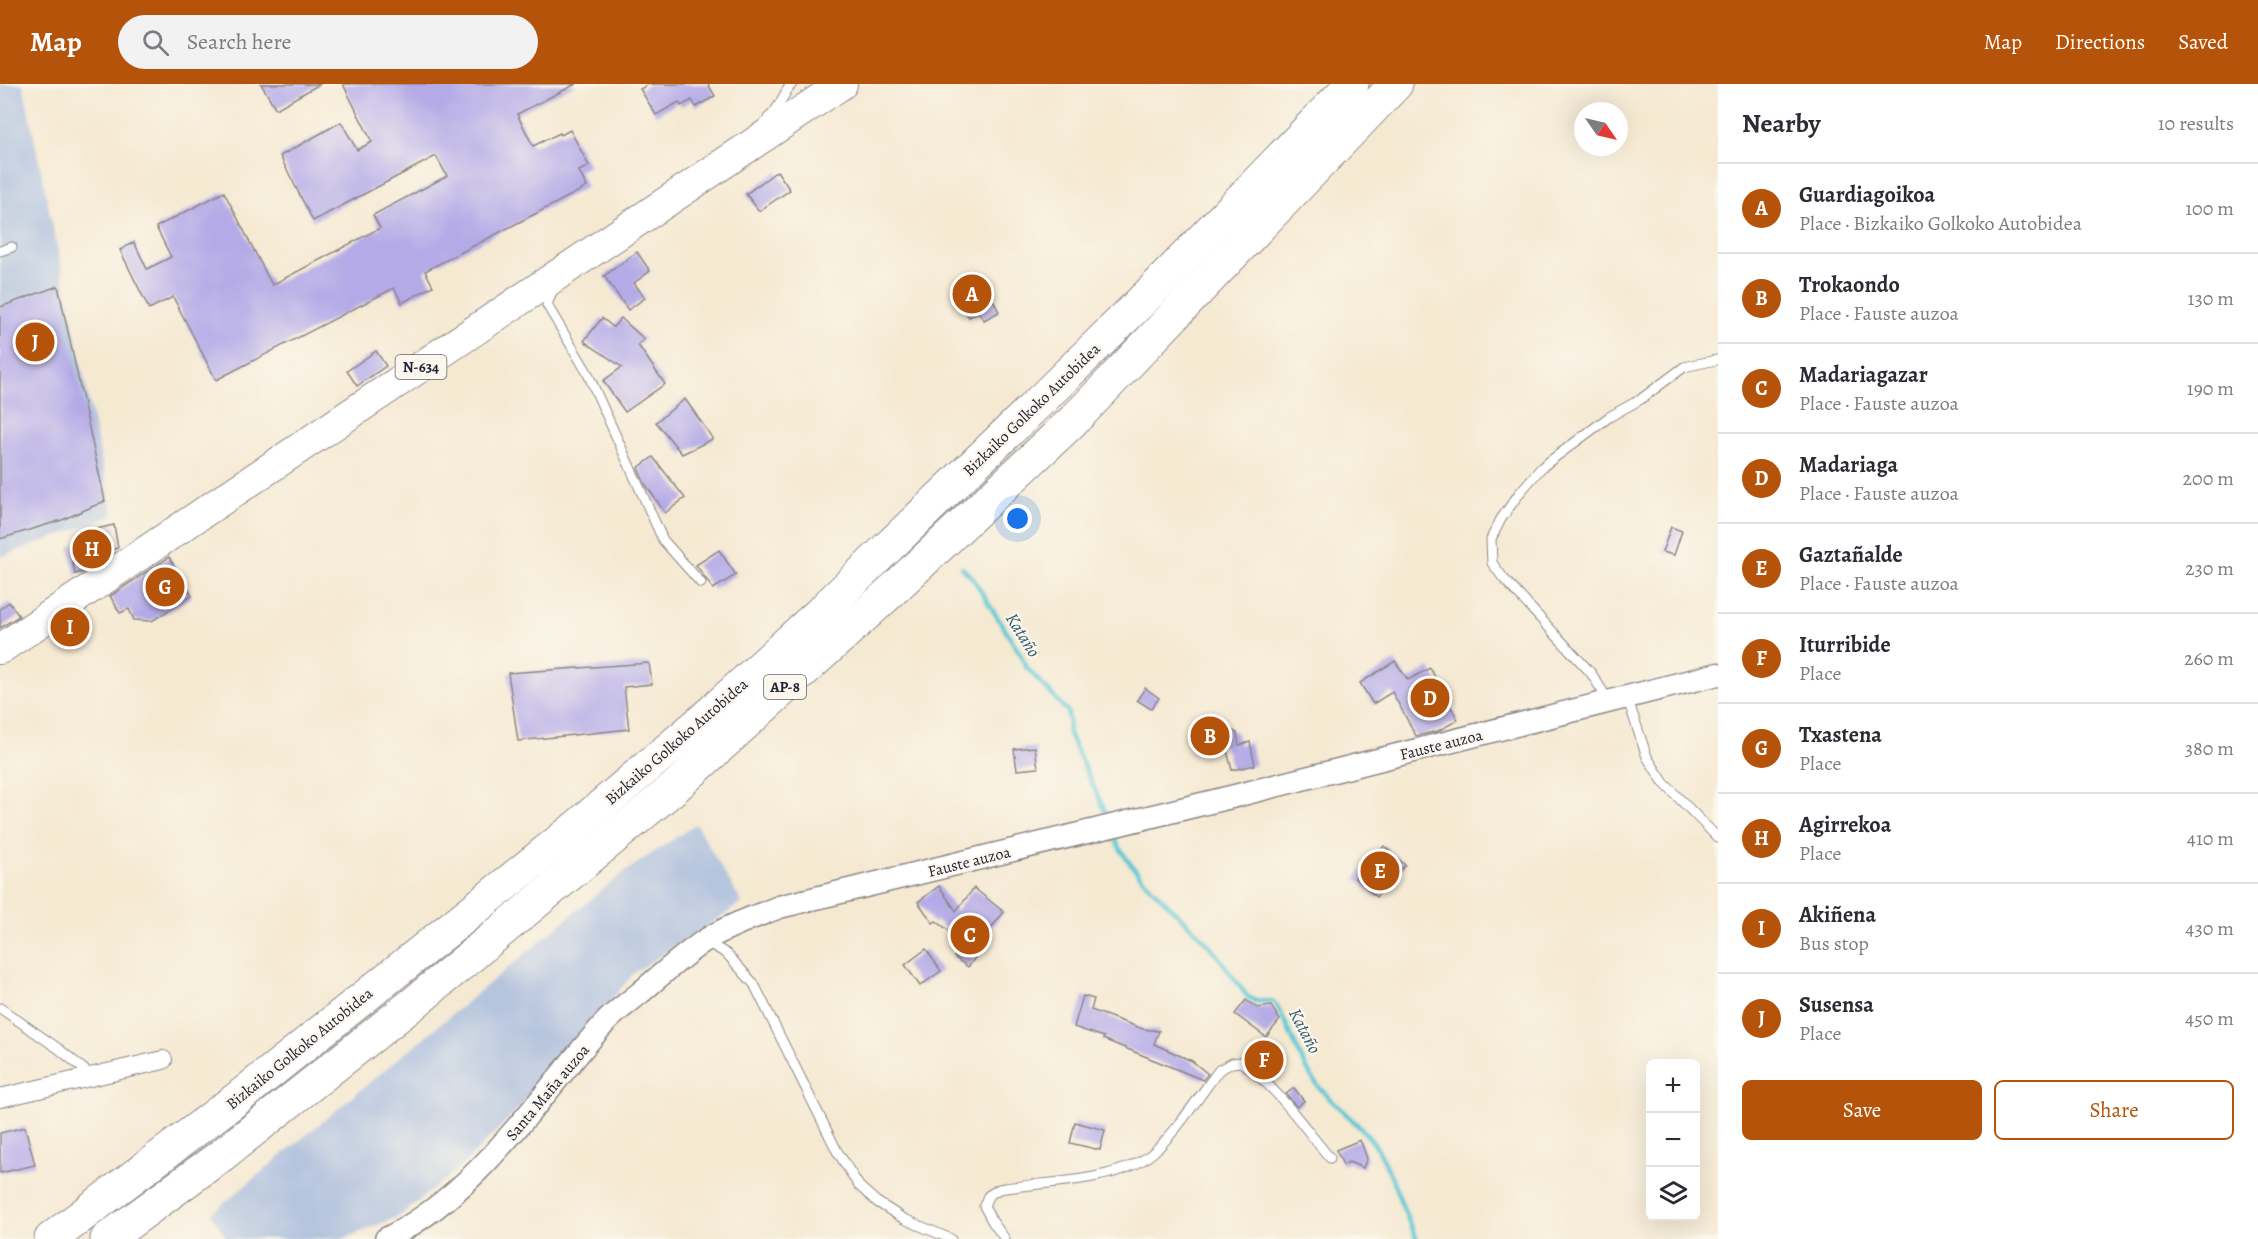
<!DOCTYPE html>
<html lang="en">
<head>
<meta charset="utf-8">
<style>
	body { margin:0; font-family:Alegreya,serif; background:#f2f2f3; color:#2b2b33 }
	.controls { position:absolute; right:18px; bottom:18px; display:grid; overflow:hidden; border-radius:9px; box-shadow:0 6px 24px #0002 }
	.controls button { width:54px; height:54px; display:grid; place-items:center; padding:0; border:0; border-bottom:2px solid #e1e1e2; background:#fff; color:#2b2b33; font:30px sans-serif }
	.compass { position:absolute; left:1574px; top:18px; width:54px; height:54px; border-radius:50%; background:#fff; box-shadow:0 6px 24px #0002; rotate:124deg }
	.you { position:absolute; left:1018px; top:435px; width:21px; height:21px; margin:-15px; border:4px solid #fff; border-radius:50%; background:#1a73e8; box-shadow:0 0 0 9px #1a73e833 }
	.badge { display:grid; place-items:center; width:39px; height:39px; border-radius:50%; background:#b45309; color:#fff; font-size:20px; font-weight:700 }
	.pin { position:absolute; translate:-50% -50%; border:3px solid #fff; box-shadow:0 2px 6px #0006 }
	.list { margin:0; padding:0; list-style:none }
	h2 { display:flex; justify-content:space-between; align-items:center; height:78px; margin:0; padding:0 24px; font-size:26px }
	h2 small { font-size:20px; font-weight:400; color:#7c7c81 }
	.list li { display:grid; grid-template-columns:39px 1fr auto; gap:18px; align-items:center; box-sizing:border-box; height:90px; padding:0 24px; border-top:2px solid #e1e1e2 }
	.list b { display:block; font-size:22px; white-space:nowrap }
	.list p { margin:0; font-size:20px; white-space:nowrap; color:#7c7c81 }
	.list em { font-size:20px; font-style:normal; color:#7c7c81 }
	.actions { display:flex; gap:12px; padding:18px 24px }
	.actions a { flex:1; padding:14px 0; border:2px solid #b45309; border-radius:9px; text-align:center; font-size:21px; color:#b45309 }
	.actions .main { background:#b45309; color:#fff }
	.icon { flex:none; width:33px; height:33px; fill:none; stroke:currentColor; stroke-width:2; stroke-linecap:round; stroke-linejoin:round }
	.map { position:relative; flex:none; width:1718px; height:1155px; overflow:hidden }
	header { display:flex; align-items:center; gap:36px; box-sizing:border-box; height:84px; padding:0 30px; background:#b45309; color:#fff }
	header strong { font-size:28px }
	nav { display:flex; gap:33px; margin-inline-start:auto; font-size:21px }
	.search { width:420px; height:54px; background:#f2f2f3; display:flex; align-items:center; gap:15px; box-sizing:border-box; padding:0 21px; border-radius:33px; color:#7c7c81; font-size:22px }
	main { display:flex }
	aside { flex:1; background:#fff }
	.map>svg:first-child { display:block }
	.industrial { fill:#b6c5de }
	.lines { fill:none; stroke-linecap:round; stroke-linejoin:round }
	.stream { stroke:#5cc7d4; stroke-width:4.5 }
	.building { fill:#b4aae7 }
	.service-casing { stroke:#8c8686; stroke-width:11 }
	.minor-casing { stroke:#8c8686; stroke-width:20 }
	.tertiary-casing { stroke:#8c8686; stroke-width:25 }
	.trunk-casing { stroke:#8c8686; stroke-width:32 }
	.motorway-casing { stroke:#8c8686; stroke-width:35 }
	.service { stroke:#fff; stroke-width:9 }
	.minor { stroke:#fff; stroke-width:18 }
	.tertiary { stroke:#fff; stroke-width:22 }
	.trunk { stroke:#fff; stroke-width:30 }
	.motorway { stroke:#fff; stroke-width:33 }
	.labels { text-anchor:middle; stroke-width:4.5; stroke-linejoin:round; paint-order:stroke }
	.shield { fill:#fbf7ec; stroke:#636270; stroke-width:1.5 }
	.shield-label { font-size:15px; font-weight:bold; fill:#22223b }
	.street-label { font-size:16px; fill:#22223b; stroke:#fbf7ec }
	.water-label { font-size:18px; font-style:italic; fill:#365c71; stroke:#fbf7ec }
</style>
</head>
<body>
<header>
<strong>Map</strong>
<div class="search"><svg class="icon" aria-label="search" viewBox="0 0 24 24"><circle cx="10" cy="10" r="6"/><path d="M15 15l6 6"/></svg>Search here</div>
<nav><a>Map</a><a>Directions</a><a>Saved</a></nav>
</header>
<main>
<div class="map">
<svg width="1718" height="1155" viewBox="0 0 1718 1155">
	<rect width="100%" height="100%" fill="#fbf7ec"/>
	<filter id="ink" filterUnits="userSpaceOnUse"><feTurbulence type="fractalNoise" baseFrequency=".0167" numOctaves="2"/><feDisplacementMap in="SourceGraphic" scale="12" xChannelSelector="R" yChannelSelector="G"/><feConvolveMatrix kernelMatrix="1 2 1 2 8 2 1 2 1" color-interpolation-filters="sRGB"/></filter>
	<filter id="wash" filterUnits="userSpaceOnUse"><feTurbulence type="fractalNoise" baseFrequency=".008" numOctaves="4" result="noise"/><feDisplacementMap in="SourceGraphic" scale="24" xChannelSelector="R" yChannelSelector="G"/><feGaussianBlur stdDeviation="1.35" result="paint"/><feColorMatrix in="noise" values="0 0 0 0 0 0 0 0 0 0 0 0 0 0 0 0 0 1.4 0 .05"/><feComposite in="paint" operator="in"/></filter>
	<g filter="url(#wash)">
		<rect width="100%" height="100%" fill="#f5e9d2"/>
		<!-- industrial -->
		<g class="industrial">
			<polygon points="0,0 23,0 113,432 0,473"/>
			<polygon points="696,740 742,819 634,889 516,1027 464,1080 400,1132 343,1155 227,1155 211,1130 620,791"/>
		</g>
		<g class="lines">
			<!-- stream -->
			<g class="stream">
				<polyline points="962,484 972,493 1021,571 1026,583 1068,628 1069,650 1106,729"/>
				<path d="M1115,754c13,34 65,76 90,103 16,17 28,37 42,55l9,5h16l5,5c15,27 23,57 42,81 20,24 46,39 62,68 15,27 21,57 36,84"/>
			</g>
		</g>
		<g id="blocks">
			<!-- building -->
			<g class="building">
				<polygon points="261,0 320,0 276,25"/>
				<polygon points="343,0 576,0 517,30 533,62 560,49 561,51 570,46 589,82 579,87 587,103 425,187 433,202 402,219 394,204 216,296 173,213 149,225 120,166 134,158 147,185 171,173 156,143 224,108 272,201 380,144 373,131 447,92 436,72 313,137 280,72 341,38 357,66 372,58"/>
				<polygon points="649,0 708,0 715,12 696,23 692,16 681,22 679,18 656,31 640,5"/>
				<polygon points="777,87 790,106 759,127 746,110"/>
				<polygon points="637,168 650,187 634,199 645,214 628,226 604,192"/>
				<polygon points="971,188 990,217 993,216 999,228 984,236 978,228 969,233 959,219 966,213 956,199"/>
				<polygon points="58,202 105,417 62,436 0,455 0,223"/>
				<polygon points="602,234 613,243 621,234 644,255 638,261 665,300 625,328 603,297 622,283 584,257"/>
				<polygon points="376,267 386,282 357,302 347,287"/>
				<polygon points="685,315 713,355 682,370 656,338"/>
				<polygon points="653,373 685,414 665,429 645,400 638,384"/>
				<polygon points="114,441 118,464 110,466 111,470 84,488 75,490 69,462 81,459 79,449"/>
				<polygon points="1671,443 1682,447 1674,471 1662,468"/>
				<polygon points="719,466 736,491 713,505 696,481"/>
				<polygon points="169,473 192,512 152,537 134,536 129,525 120,529 110,512"/>
				<polygon points="9,518 19,532 0,544 0,525"/>
				<polygon points="1395,577 1408,596 1430,584 1458,636 1438,647 1416,652 1392,608 1373,620 1360,599"/>
				<polygon points="649,579 652,600 624,603 629,645 518,657 508,589"/>
				<polygon points="1145,604 1159,614 1151,625 1137,616"/>
				<polygon points="1217,638 1237,649 1239,661 1250,658 1255,681 1232,686 1227,667 1225,667 1224,661 1201,667 1195,644"/>
				<polygon points="1035,663 1038,684 1017,686 1014,665"/>
				<polygon points="1384,762 1405,781 1376,813 1355,794"/>
				<polygon points="939,802 956,827 974,804 1004,828 976,863 980,867 968,883 954,873 965,859 936,837 933,839 918,818"/>
				<polygon points="926,865 941,887 920,902 905,881"/>
				<polygon points="1083,912 1094,915 1091,926 1143,945 1159,947 1154,960 1192,977 1208,990 1203,996 1103,955 1104,953 1074,943"/>
				<polygon points="1246,916 1257,924 1271,922 1280,936 1266,953 1235,930"/>
				<polygon points="1265,961 1280,978 1266,990 1249,975"/>
				<polygon points="1294,1004 1304,1017 1297,1023 1286,1010"/>
				<polygon points="1075,1038 1105,1046 1100,1066 1070,1059"/>
				<polygon points="25,1043 35,1081 0,1089 0,1049"/>
				<polygon points="1360,1056 1367,1074 1363,1084 1349,1078 1343,1081 1336,1066"/>
			</g>
		</g>
	</g>
	<g filter="url(#ink)">
		<use href="#blocks" fill-opacity="0" stroke="#8c8686" stroke-width="1.5"/>
		<g class="lines">
			<!-- service casing -->
			<g class="service-casing">
				<g id="service">
					<path d="M768,34c12,-8 14,-24 24,-34"/>
					<polyline points="0,167 12,163"/>
					<polyline points="553,205 547,221 587,288 663,456 701,499"/>
					<polyline points="1627,613 1647,673 1664,699 1718,754"/>
					<polyline points="1608,616 1591,589 1504,495 1492,479 1491,455 1501,435 1521,407 1542,383 1609,333 1641,315 1684,283 1716,276"/>
					<polyline points="707,858 727,870 754,900 837,1067 859,1102 877,1118 904,1135 951,1155"/>
					<polyline points="0,924 59,965 92,992"/>
					<path d="M1005,1155l-13,-18 -8,-15 4,-10 11,-7c42,-7 112,-7 147,-31 24,-16 54,-63 73,-88l13,-7 9,-1c39,28 59,61 89,96"/>
				</g>
			</g>
			<!-- minor casing -->
			<g class="minor-casing">
				<polyline id="minor" points="0,1014 163,976"/>
			</g>
			<!-- tertiary casing -->
			<g class="tertiary-casing">
				<path id="tertiary" d="M386,1155c93,-47 149,-138 216,-213 11,-13 26,-23 38,-33 21,-18 42,-37 64,-52 23,-15 51,-24 75,-34l456,-111 483,-122"/>
			</g>
			<!-- trunk casing -->
			<g class="trunk-casing">
				<polyline id="trunk" points="0,565 842,0"/>
			</g>
			<!-- motorway casing -->
			<g class="motorway-casing">
				<g id="motorway">
					<polyline points="51,1155 238,1014 568,750 706,633 822,527 1043,314 1158,201 1352,0"/>
					<polyline points="107,1155 222,1071 414,919 674,704 884,514 1076,334 1396,0"/>
				</g>
			</g>
			<!-- service -->
			<use href="#service" class="service"/>
			<!-- minor -->
			<use href="#minor" class="minor"/>
			<!-- tertiary -->
			<use href="#tertiary" class="tertiary"/>
			<!-- trunk -->
			<use href="#trunk" class="trunk"/>
			<!-- motorway -->
			<use href="#motorway" class="motorway"/>
		</g>
	</g>
	<g class="labels">
		<!-- shield labels -->
		<g class="shield">
			<rect x="395.5" y="271" width="51" height="24" rx="4.5"/>
			<rect x="764" y="591" width="42" height="24" rx="4.5"/>
		</g>
		<g class="shield-label">
			<text x="421" y="288">N-634</text>
			<text x="785" y="608">AP-8</text>
		</g>
		<!-- street labels -->
		<g class="street-label">
			<text transform="translate(1031 325) rotate(-44)" y="6">Bizkaiko Golkoko Autobidea</text>
			<text transform="translate(676 657) rotate(-41)" y="6">Bizkaiko Golkoko Autobidea</text>
			<text transform="translate(1441 660) rotate(-14)" y="6">Fauste auzoa</text>
			<text transform="translate(969 777) rotate(-14)" y="6">Fauste auzoa</text>
			<text transform="translate(299 964) rotate(-39)" y="6">Bizkaiko Golkoko Autobidea</text>
			<text transform="translate(547 1008) rotate(-50)" y="6">Santa Maña auzoa</text>
		</g>
		<!-- water labels -->
		<g class="water-label">
			<text transform="translate(1023 551) rotate(58)" y="6">Kataño</text>
			<text transform="translate(1305 947) rotate(62)" y="6">Kataño</text>
		</g>
	</g>
</svg>
<div class="controls">
<button>+</button>
<button>−</button>
<button><svg class="icon" aria-label="layers" viewBox="0 0 24 24"><path d="M12 4l9 5-9 5-9-5zM3 14l9 5 9-5"/></svg></button>
</div>
<svg class="compass" viewBox="-18 -18 36 36"><path d="M0-13l5 13h-10z" fill="#e53935"/><path d="M0 13l5-13h-10z" fill="#7c7c81"/></svg>
<div class="you"></div>
<div class="pin badge" style="left:972px;top:210px">A</div>
<div class="pin badge" style="left:1210px;top:652px">B</div>
<div class="pin badge" style="left:970px;top:851px">C</div>
<div class="pin badge" style="left:1430px;top:614px">D</div>
<div class="pin badge" style="left:1380px;top:787px">E</div>
<div class="pin badge" style="left:1264px;top:976px">F</div>
<div class="pin badge" style="left:165px;top:503px">G</div>
<div class="pin badge" style="left:92px;top:465px">H</div>
<div class="pin badge" style="left:70px;top:543px">I</div>
<div class="pin badge" style="left:35px;top:258px">J</div>
</div>
<aside>
<h2>Nearby<small>10 results</small></h2>
<ul class="list">
<li><span class="badge">A</span><div><b>Guardiagoikoa</b><p>Place · Bizkaiko Golkoko Autobidea</p></div><em>100 m</em></li>
<li><span class="badge">B</span><div><b>Trokaondo</b><p>Place · Fauste auzoa</p></div><em>130 m</em></li>
<li><span class="badge">C</span><div><b>Madariagazar</b><p>Place · Fauste auzoa</p></div><em>190 m</em></li>
<li><span class="badge">D</span><div><b>Madariaga</b><p>Place · Fauste auzoa</p></div><em>200 m</em></li>
<li><span class="badge">E</span><div><b>Gaztañalde</b><p>Place · Fauste auzoa</p></div><em>230 m</em></li>
<li><span class="badge">F</span><div><b>Iturribide</b><p>Place</p></div><em>260 m</em></li>
<li><span class="badge">G</span><div><b>Txastena</b><p>Place</p></div><em>380 m</em></li>
<li><span class="badge">H</span><div><b>Agirrekoa</b><p>Place</p></div><em>410 m</em></li>
<li><span class="badge">I</span><div><b>Akiñena</b><p>Bus stop</p></div><em>430 m</em></li>
<li><span class="badge">J</span><div><b>Susensa</b><p>Place</p></div><em>450 m</em></li>
</ul>
<div class="actions"><a class="main">Save</a><a>Share</a></div>
</aside>
</main>
</body>
</html>
